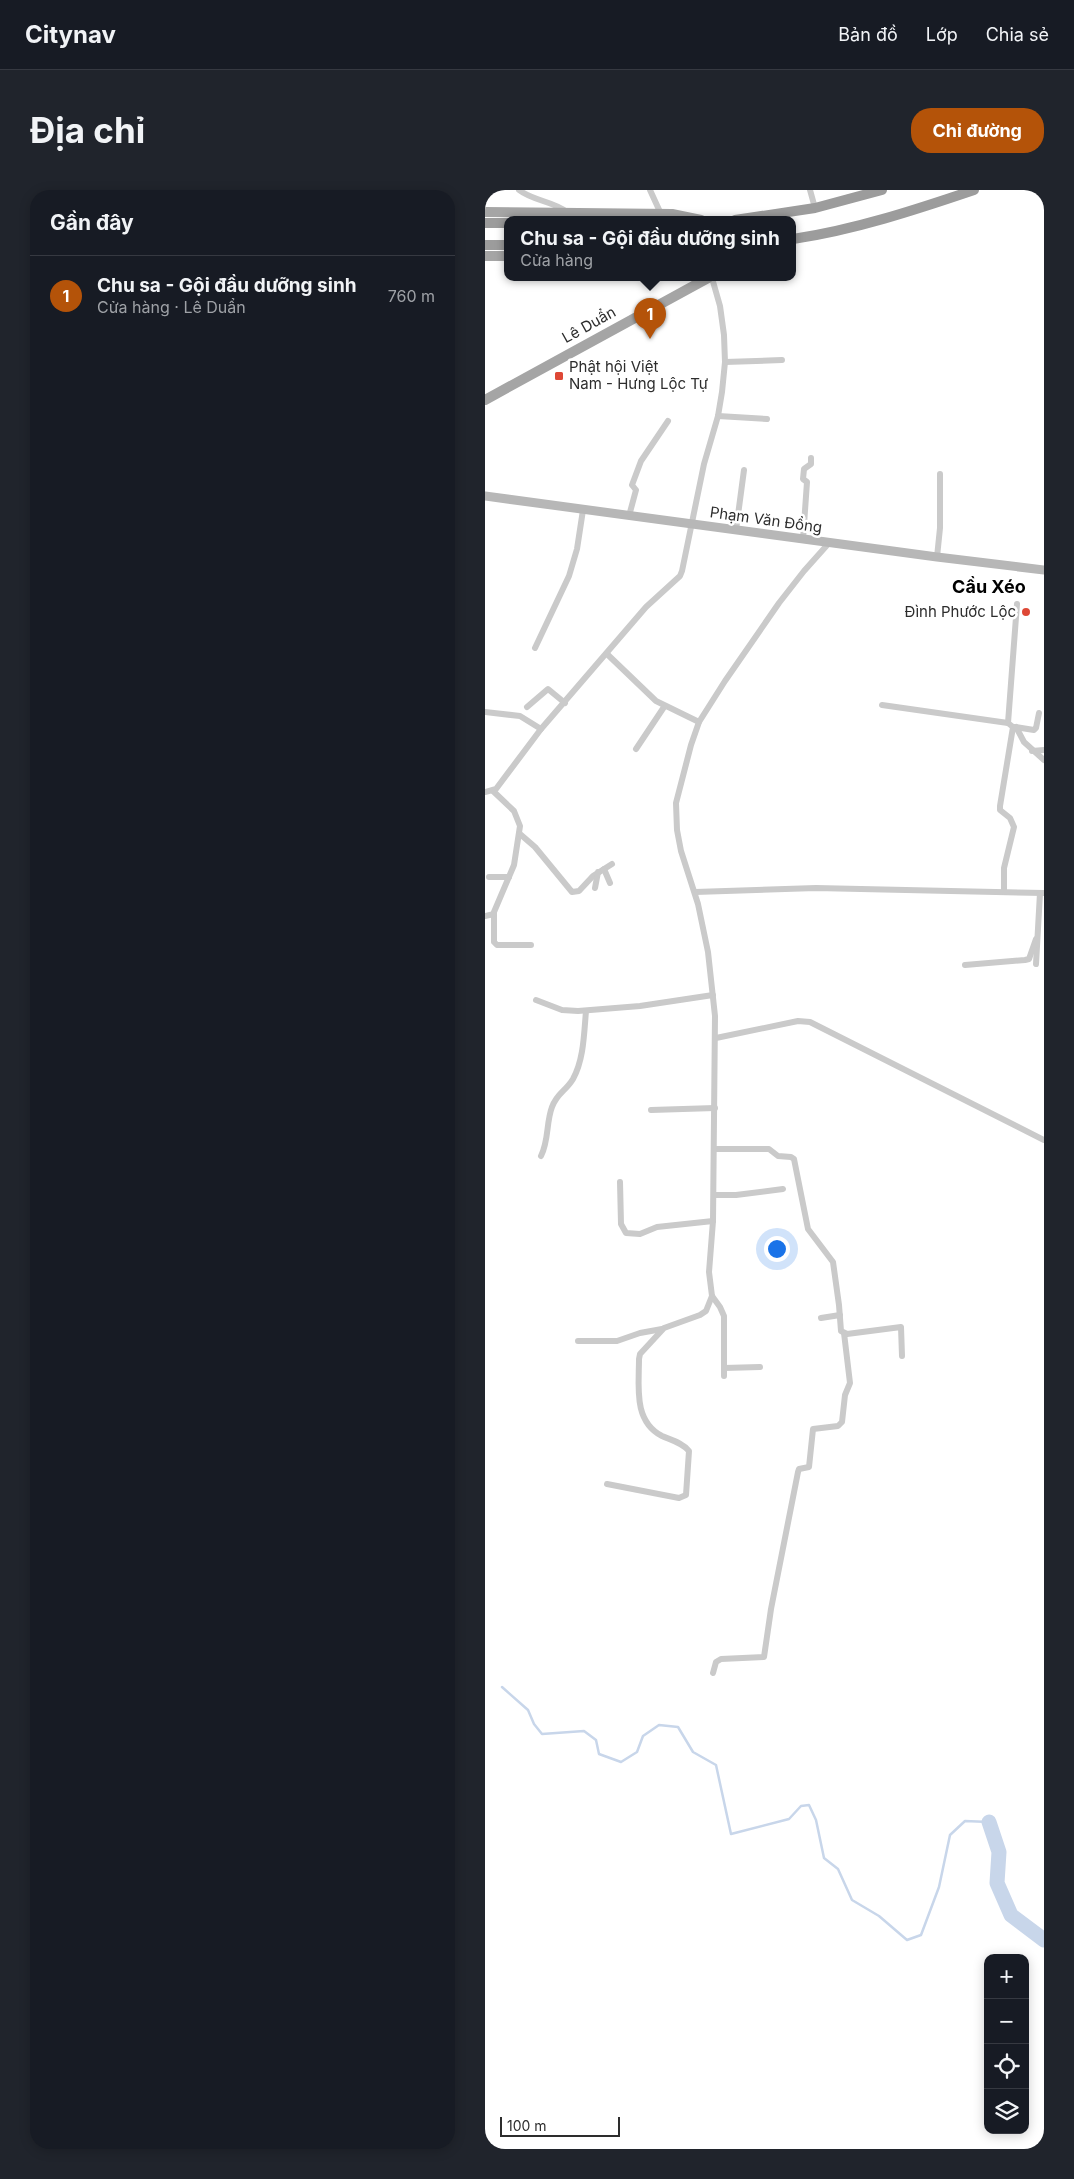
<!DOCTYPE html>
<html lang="vi">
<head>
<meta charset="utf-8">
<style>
	body { margin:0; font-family:Inter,sans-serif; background:#20242c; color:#f1f3f6 }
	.controls { position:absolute; right:15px; bottom:15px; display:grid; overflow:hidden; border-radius:10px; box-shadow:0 2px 12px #0003 }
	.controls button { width:45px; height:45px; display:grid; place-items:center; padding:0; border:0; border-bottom:1px solid #363941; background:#171b24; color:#f1f3f6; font:25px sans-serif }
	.scale { position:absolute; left:15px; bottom:12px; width:120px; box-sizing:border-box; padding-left:5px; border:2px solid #2d2d2d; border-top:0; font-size:14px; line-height:18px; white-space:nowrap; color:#2d2d2d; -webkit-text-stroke:4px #fff; paint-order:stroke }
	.you { position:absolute; left:291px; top:1058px; width:18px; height:18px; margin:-12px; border:4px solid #fff; border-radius:50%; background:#1a73e8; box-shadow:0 0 0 8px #1a73e833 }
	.badge { display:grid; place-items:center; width:32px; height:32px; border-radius:50%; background:#b45309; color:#fff; font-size:16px; font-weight:700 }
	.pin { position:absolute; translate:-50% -41px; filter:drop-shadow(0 1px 2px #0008) }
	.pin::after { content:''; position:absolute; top:26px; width:18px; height:15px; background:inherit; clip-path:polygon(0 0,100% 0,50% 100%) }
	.popup { position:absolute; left:19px; top:26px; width:292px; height:65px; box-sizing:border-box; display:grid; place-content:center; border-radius:10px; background:#171b24; filter:drop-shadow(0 1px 4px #0005); font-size:16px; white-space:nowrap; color:#9ea1a6 }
	.popup b { font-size:19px; color:#f1f3f6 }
	.popup::after { content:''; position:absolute; left:50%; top:100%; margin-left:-10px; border:10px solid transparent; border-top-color:#171b24 }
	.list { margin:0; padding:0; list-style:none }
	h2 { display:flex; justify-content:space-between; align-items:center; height:65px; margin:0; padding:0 20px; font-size:21px }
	h2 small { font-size:16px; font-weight:400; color:#9ea1a6 }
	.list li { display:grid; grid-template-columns:32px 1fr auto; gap:15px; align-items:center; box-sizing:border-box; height:80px; padding:0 20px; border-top:1px solid #363941 }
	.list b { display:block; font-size:19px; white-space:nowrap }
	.list p { margin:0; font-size:16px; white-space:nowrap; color:#9ea1a6 }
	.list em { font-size:16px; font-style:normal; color:#9ea1a6 }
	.icon { flex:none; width:28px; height:28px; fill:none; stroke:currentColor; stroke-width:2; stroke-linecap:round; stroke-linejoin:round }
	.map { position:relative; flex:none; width:559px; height:1959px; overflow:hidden; border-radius:20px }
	header { display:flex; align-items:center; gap:30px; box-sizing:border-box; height:70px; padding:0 25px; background:#171b24; border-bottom:1px solid #363941 }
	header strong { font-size:24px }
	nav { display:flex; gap:28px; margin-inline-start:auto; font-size:18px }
	.intro { display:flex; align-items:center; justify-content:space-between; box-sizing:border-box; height:120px; padding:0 30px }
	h1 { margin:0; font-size:35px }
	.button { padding:12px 22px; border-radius:20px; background:#b45309; color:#fff; font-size:18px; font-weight:700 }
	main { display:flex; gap:30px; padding:0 30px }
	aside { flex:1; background:#171b24; border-radius:20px; box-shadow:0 2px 12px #0003 }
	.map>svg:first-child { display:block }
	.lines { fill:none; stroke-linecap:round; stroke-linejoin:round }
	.stream { stroke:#c8d6ea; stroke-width:2.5 }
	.river { stroke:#c8d6ea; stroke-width:15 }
	.minor { stroke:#cacaca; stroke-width:6 }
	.secondary { stroke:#b7b7b7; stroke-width:9 }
	.primary { stroke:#a5a5a5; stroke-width:10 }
	.trunk { stroke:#9c9c9c; stroke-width:10 }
	.poi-dot { fill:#de4836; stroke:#fff; stroke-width:2 }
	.labels { text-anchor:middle; stroke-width:5; stroke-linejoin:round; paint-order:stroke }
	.street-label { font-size:15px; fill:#2d2d2d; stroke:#fff }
	.poi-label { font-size:15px; fill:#2d2d2d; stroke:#fff; text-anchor:start }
	.quarter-label { font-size:18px; font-weight:bold; fill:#000; stroke:#fff }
</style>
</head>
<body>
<header>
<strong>Citynav</strong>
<nav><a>Bản đồ</a><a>Lớp</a><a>Chia sẻ</a></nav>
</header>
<div class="intro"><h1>Địa chỉ</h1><a class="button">Chỉ đường</a></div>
<main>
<aside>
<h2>Gần đây<small></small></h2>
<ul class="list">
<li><span class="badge">1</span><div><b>Chu sa - Gội đầu dưỡng sinh</b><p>Cửa hàng · Lê Duẩn</p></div><em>760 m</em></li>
</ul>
</aside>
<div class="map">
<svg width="559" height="1959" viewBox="0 0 559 1959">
	<rect width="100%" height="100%" fill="#fff"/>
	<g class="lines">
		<!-- stream -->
		<polyline class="stream" points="17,1497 43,1520 49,1534 57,1544 99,1541 111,1550 114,1564 136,1572 152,1562 158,1546 174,1535 193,1537 208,1562 231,1575 246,1644 304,1629 316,1616 324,1615 331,1630 339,1668 353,1679 367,1710 394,1726 422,1750 436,1745 454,1697 465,1645 480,1631 504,1632"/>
		<!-- river -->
		<polyline class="river" points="504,1632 514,1662 512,1693 526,1725 559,1750"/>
		<!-- minor -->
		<g class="minor">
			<path d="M34,0c14,11 34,11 48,22"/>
			<polyline points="165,0 176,24"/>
			<polyline points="325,0 330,18"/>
			<polyline points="240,172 297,170"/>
			<polyline points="233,226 282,229"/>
			<polyline points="144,326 151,300 147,295 156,271 183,231"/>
			<polyline points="251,340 259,280"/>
			<polyline points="318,349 322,292 318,289 319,279 326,274 326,268"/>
			<polyline points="452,367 455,338 455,284"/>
			<polyline points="50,458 84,386 92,359 98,320"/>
			<polyline points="122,464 171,511 214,532"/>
			<polyline points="397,515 523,533"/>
			<polyline points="42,517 63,499 80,513"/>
			<polyline points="0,522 35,526 56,539"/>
			<polyline points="530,537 549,540 551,538 554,523"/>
			<polyline points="531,537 539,552 559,570"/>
			<polyline points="151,559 179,517"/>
			<polyline points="547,561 559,560"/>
			<polyline points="8,601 29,621 35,636 29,675 9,722 9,752 12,755 46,755"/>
			<polyline points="0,602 11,599 56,539 161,417 195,386 197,381 219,274 233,226 237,202 240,172 239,145 235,116 227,88"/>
			<polyline points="35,644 50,657 87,702 94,701 108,686 127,674"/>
			<polyline points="119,679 125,693"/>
			<polyline points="4,687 24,687"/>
			<polyline points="110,698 113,682"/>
			<polyline points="210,702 331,698 559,703"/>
			<polyline points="519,702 519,678 529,637 525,628 515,620 515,616 528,537 523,533 532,414"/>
			<polyline points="0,726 9,724"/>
			<polyline points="551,774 555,703"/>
			<polyline points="480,775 540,770 544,769 551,749"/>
			<polyline points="51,810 77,820 93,821 155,816 228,805"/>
			<polyline points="231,848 313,831 325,832 559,950"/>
			<polyline points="166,920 230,918"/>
			<polyline points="229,959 284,959 293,966 306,967 309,969 323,1039 348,1072 354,1115 356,1141 362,1144 416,1137 417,1166"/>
			<path d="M56,966c8,-16 5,-33 11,-49 5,-14 14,-16 21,-28 11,-20 11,-46 13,-68"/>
			<polyline points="135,992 136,1034 141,1043 155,1044 172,1037 228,1031"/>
			<polyline points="229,1005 251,1005 298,999"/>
			<polyline points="336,1128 355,1125"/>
			<polyline points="93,1151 132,1151 155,1143 177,1139"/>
			<polyline points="239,1178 275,1177"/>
			<polyline points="239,1186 239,1126 235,1117 227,1106 224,1082 228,1031 230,826 223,762 213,714 196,661 192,640 191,613 206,555 214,532 240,491 294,413 319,381 344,353"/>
			<path d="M122,1294l72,14 7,-3 3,-44c-6,-8 -18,-11 -27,-15 -29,-15 -23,-50 -23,-77l1,-5 24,-26 36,-13 6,-4 6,-15"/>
			<polyline points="228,1483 231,1472 236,1469 279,1467 286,1419 313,1282 314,1279 324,1277 328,1239 353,1236 357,1232 360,1205 365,1193 359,1143"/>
		</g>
		<!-- secondary -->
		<polyline class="secondary" points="0,306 452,367 559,380"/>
		<!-- primary -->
		<g class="primary">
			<polyline points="0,22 187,24 216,30"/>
			<polyline points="0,66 22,66"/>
			<polyline points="0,210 223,88"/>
		</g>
		<!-- trunk -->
		<g class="trunk">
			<polyline points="250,30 330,18 397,0"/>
			<polyline points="0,33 22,33"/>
			<path d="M308,49c61,-9 122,-29 181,-49"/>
			<polyline points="0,55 22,55"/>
		</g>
	</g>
	<!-- markers -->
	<g class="poi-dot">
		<rect x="69" y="181" width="10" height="10" rx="2.5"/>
		<circle cx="541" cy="422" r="5"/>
	</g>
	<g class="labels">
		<!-- street labels -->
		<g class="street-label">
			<text transform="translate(104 135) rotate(-29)" y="5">Lê Duẩn</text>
			<text transform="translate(281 330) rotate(8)" y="5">Phạm Văn Đồng</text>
		</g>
		<!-- poi labels -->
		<g class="poi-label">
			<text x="84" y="182">Phật hội Việt<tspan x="84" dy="17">Nam - Hưng Lộc Tự</tspan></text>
			<text x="531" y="427" text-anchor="end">Đình Phước Lộc</text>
		</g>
		<!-- quarter labels -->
		<g class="quarter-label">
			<text x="504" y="403">Cầu Xéo</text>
		</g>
	</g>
</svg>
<div class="controls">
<button>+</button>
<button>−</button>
<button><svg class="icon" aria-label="locate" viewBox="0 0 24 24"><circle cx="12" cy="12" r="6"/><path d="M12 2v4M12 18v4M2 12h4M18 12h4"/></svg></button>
<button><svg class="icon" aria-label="layers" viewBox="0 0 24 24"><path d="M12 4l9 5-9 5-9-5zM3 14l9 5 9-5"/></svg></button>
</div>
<div class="scale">100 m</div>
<div class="you"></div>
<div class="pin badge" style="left:165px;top:149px">1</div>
<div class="popup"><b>Chu sa - Gội đầu dưỡng sinh</b>Cửa hàng</div>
</div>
</main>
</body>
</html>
